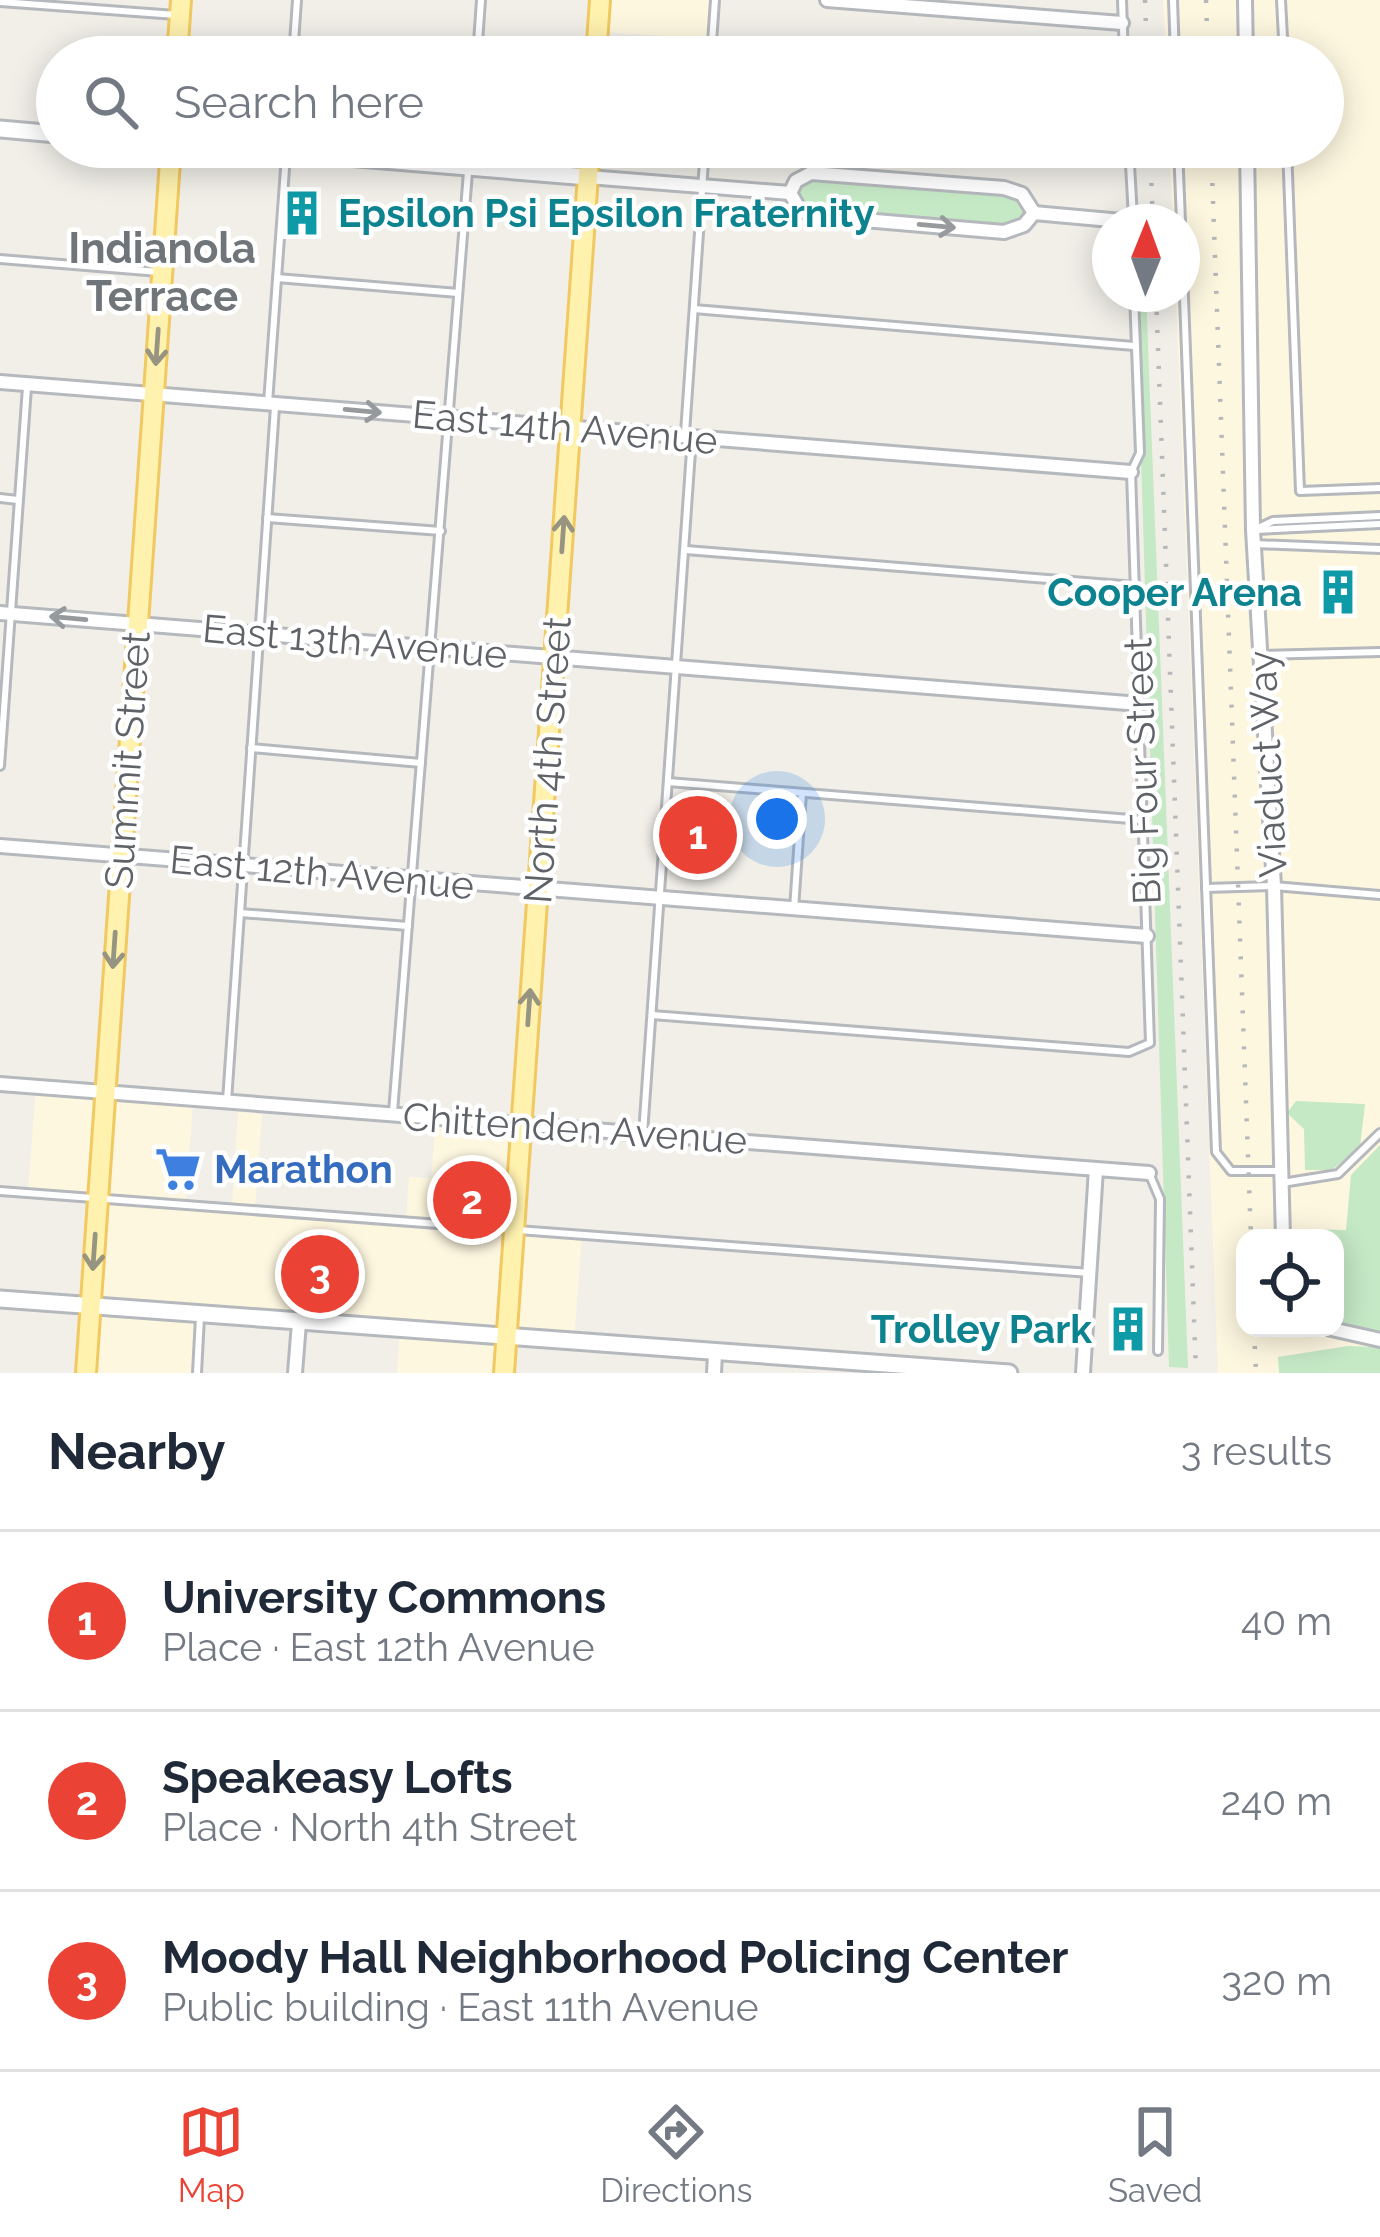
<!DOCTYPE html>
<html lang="en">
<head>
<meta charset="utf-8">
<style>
	body { margin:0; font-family:Raleway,sans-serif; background:#f2f2f3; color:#1f2937 }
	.controls { position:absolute; right:36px; bottom:36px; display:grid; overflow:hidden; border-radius:24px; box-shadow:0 6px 30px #0003 }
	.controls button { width:108px; height:108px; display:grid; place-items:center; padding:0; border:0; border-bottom:3px solid #e0e1e3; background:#fff; color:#1f2937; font:60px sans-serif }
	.compass { position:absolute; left:1092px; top:204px; width:108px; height:108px; border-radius:50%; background:#fff; box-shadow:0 6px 30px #0003; rotate:1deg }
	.you { position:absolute; left:777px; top:819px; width:42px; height:42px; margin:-30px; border:9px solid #fff; border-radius:50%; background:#1a73e8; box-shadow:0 0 0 18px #1a73e833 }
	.badge { display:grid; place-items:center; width:78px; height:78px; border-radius:50%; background:#ea4335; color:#fff; font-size:39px; font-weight:700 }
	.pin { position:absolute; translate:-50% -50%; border:6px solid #fff; box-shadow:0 3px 12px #0006 }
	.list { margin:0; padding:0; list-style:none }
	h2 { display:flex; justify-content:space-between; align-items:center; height:156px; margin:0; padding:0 48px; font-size:51px }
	h2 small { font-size:39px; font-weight:400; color:#747a83 }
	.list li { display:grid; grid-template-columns:78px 1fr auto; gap:36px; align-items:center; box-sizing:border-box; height:180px; padding:0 48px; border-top:3px solid #e0e1e3 }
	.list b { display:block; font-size:45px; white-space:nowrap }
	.list p { margin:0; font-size:39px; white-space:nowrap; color:#747a83 }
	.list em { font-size:39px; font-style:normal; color:#747a83 }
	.icon { flex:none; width:66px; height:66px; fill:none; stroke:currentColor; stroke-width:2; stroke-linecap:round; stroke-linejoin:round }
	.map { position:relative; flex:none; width:1380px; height:1373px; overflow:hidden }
	.search { position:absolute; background:#fff; box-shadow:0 6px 30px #0003; left:36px; right:36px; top:36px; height:132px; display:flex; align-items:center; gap:30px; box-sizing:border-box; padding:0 42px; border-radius:66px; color:#747a83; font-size:45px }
	.sheet { height:696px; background:#fff }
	nav { display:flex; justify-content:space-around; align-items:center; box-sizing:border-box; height:168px; border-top:3px solid #e0e1e3; background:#fff; font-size:33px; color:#747a83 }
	nav a { display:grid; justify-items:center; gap:6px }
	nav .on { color:#ea4335 }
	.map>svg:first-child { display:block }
	.commercial { fill:#fef7e0; fill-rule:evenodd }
	.green { fill:#c5e8c5 }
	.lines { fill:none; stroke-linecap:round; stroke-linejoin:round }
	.service-casing { stroke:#b5b8bc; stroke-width:12 }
	.minor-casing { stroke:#b5b8bc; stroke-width:18 }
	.tertiary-casing { stroke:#b5b8bc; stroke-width:21 }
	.primary-casing { stroke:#f2c960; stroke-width:24 }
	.service { stroke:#fff; stroke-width:6 }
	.minor { stroke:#fff; stroke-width:12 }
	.tertiary { stroke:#fff; stroke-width:15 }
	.primary { stroke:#fff2af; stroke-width:18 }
	.rail { stroke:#b6b7b8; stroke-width:4.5; stroke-dasharray:3 15; stroke-linecap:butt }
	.oneway { stroke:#979a9d }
	.oneway2 { stroke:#979581 }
	.labels { text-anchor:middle; stroke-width:9; stroke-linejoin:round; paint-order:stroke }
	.culture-label { font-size:39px; font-weight:bold; fill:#0d838f; stroke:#fff; text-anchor:end }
	.street-label { font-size:39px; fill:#5f6368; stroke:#fff }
	.shop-label { font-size:39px; font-weight:bold; fill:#366cbe; stroke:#fff; text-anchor:start }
	.neighbourhood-label { font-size:42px; font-weight:bold; fill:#70757a; stroke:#fff }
</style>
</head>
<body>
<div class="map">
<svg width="1380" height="1373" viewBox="0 0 1380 1373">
	<rect width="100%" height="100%" fill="#f1efe8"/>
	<!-- commercial -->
	<g class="commercial">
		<polygon points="604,0 713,0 711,39 602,32"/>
		<path d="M1163,0h217v1373h-162l-42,-1079h6v-72h-9l-4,-75h154v-90h-157zM1245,1238h90v90h-90z"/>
		<polygon points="36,1086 194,1093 185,1204 406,1222 409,1177 431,1178 436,1118 523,1124 515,1228 582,1234 574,1342 508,1337 505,1373 397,1373 400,1330 203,1313 197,1373 83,1373 97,1198 28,1193"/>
		<polygon points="238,1112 262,1114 255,1207 232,1206"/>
	</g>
	<!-- green -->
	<g class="green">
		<polygon points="804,175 1014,190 1034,213 1017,230 817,216 794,204 796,181"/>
		<polygon points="1136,294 1146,294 1188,1368 1169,1367"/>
		<polygon points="1296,1101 1365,1104 1360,1147 1332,1170 1305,1170 1304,1129 1287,1113"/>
		<polygon points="1380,1145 1380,1332 1335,1322 1335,1238 1296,1238 1296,1229 1346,1230 1351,1175"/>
		<polygon points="1348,1346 1380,1347 1380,1373 1279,1373 1278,1357"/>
	</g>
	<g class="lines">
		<!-- service casing -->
		<g class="service-casing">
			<g id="service">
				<polyline points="1122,0 1124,57"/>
				<polyline points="1173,0 1175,57"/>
				<polyline points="1281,0 1284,57"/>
				<polyline points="0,2 176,15"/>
				<polyline points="293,51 373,57"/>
				<polyline points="293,57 297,0"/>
				<polyline points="477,57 481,0"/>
				<polyline points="711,57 715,0"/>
				<polyline points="1129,147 1133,218"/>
				<polyline points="1178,147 1181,222"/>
				<polyline points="1287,147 1300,491 1380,488"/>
				<polyline points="1182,244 1216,1152 1231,1171 1282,1171"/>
				<polyline points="0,259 159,272"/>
				<polyline points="277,278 458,293"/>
				<polyline points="694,309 1134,346"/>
				<polyline points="268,403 286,155"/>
				<polyline points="685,433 705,147"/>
				<polyline points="0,498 18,500"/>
				<polyline points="267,518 441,531"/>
				<polyline points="1254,530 1273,521 1380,516"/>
				<polyline points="1257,530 1380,524"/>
				<polyline points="1255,544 1380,549"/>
				<polyline points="686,550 1136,586"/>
				<polyline points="1261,655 1380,652"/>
				<polyline points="251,748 421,763"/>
				<polyline points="0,766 27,387"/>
				<polyline points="668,782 1143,820"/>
				<polyline points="1206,888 1274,886 1380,895"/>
				<polyline points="794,909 802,793"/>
				<polyline points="240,913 408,926"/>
				<polyline points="652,1015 1129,1052 1150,1043 1131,472 1140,453 1134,294"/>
				<polyline points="227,1101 275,407"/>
				<polyline points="393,1112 470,147"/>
				<polyline points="643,1134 692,437"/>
				<polyline points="1149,1173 1160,1199 1158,1351"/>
				<polyline points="1282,1183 1338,1174 1380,1133"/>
				<polyline points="0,1191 1090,1273"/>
				<polyline points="197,1373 200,1317"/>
			</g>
		</g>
		<!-- minor casing -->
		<g class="minor-casing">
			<g id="minor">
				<polyline points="827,0 1122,23"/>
				<polyline points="1245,0 1246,57"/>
				<polyline points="1247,147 1253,530 1274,886 1283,1238"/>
				<polyline points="588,177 790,193"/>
				<polyline points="790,193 796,181 811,173 1004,188 1022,194 1034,213"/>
				<polyline points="790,193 800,210 817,216 1004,232 1024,225 1034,213"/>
				<polyline points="1034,213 1133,222"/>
				<polyline points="0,382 1131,472"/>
				<polyline points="0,613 1140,704"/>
				<polyline points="0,846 1147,936"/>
				<polyline points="0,1084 1149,1173"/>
				<polyline points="1327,1328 1380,1340"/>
				<polyline points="295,1373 299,1323"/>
				<polyline points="714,1373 715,1354"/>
				<polyline points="1083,1373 1096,1169"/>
			</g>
		</g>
		<!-- tertiary casing -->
		<g class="tertiary-casing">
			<g id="tertiary">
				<polyline points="0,129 57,134"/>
				<polyline points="223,147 588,177"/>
				<polyline points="0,1299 1009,1373"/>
			</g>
		</g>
		<!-- primary casing -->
		<g class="primary-casing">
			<g id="primary">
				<polyline points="177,57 181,0"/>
				<polyline points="596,57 600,0"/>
				<polyline points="86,1373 171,147"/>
				<polyline points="504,1373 590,147"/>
			</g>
		</g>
		<!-- service -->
		<use href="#service" class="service"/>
		<!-- minor -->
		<use href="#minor" class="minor"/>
		<!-- tertiary -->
		<use href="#tertiary" class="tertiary"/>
		<!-- primary -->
		<use href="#primary" class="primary"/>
		<!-- rail -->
		<g class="rail">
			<polyline points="1145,0 1147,57"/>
			<polyline points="1206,0 1208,57"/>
			<polyline points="1150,147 1153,222"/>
			<polyline points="1211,147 1251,1238"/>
			<polyline points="1156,294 1196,1373"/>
			<polyline points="1254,1328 1256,1373"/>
		</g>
	</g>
	<!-- one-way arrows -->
	<defs><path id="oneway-shaft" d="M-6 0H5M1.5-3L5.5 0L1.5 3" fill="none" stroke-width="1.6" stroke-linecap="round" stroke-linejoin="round" transform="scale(3)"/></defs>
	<g class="oneway">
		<use href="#oneway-shaft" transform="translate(937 226) rotate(5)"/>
		<use href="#oneway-shaft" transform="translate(363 411) rotate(5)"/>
		<use href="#oneway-shaft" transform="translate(68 618) rotate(-175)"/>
	</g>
	<g class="oneway2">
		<use href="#oneway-shaft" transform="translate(157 347) rotate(94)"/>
		<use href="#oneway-shaft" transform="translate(563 534) rotate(-86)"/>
		<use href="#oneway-shaft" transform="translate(114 950) rotate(94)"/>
		<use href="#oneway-shaft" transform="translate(529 1007) rotate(-86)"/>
		<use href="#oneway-shaft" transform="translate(94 1252) rotate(94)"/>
	</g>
	<!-- icons -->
	<defs>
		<g id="building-bare" transform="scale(3.6)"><path d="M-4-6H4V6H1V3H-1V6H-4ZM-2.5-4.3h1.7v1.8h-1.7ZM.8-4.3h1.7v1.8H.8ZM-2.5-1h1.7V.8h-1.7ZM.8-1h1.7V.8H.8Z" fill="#0f9aa8" stroke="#fff" stroke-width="2.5" paint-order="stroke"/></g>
		<g id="supermarket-bare" transform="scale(3.6)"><path d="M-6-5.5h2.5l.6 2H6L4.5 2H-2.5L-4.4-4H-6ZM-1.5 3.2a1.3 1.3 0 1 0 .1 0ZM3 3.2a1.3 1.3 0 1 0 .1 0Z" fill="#3f7fe0" stroke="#fff" stroke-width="2.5" paint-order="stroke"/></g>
	</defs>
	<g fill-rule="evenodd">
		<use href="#building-bare" x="302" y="213"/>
		<use href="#building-bare" x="1338" y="592"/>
		<use href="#supermarket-bare" x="178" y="1169"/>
		<use href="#building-bare" x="1128" y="1329"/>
	</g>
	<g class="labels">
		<!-- culture labels -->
		<g class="culture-label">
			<text x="338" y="227" text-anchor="start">Epsilon Psi Epsilon Fraternity</text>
			<text x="1302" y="606">Cooper Arena</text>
			<text x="1092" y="1343">Trolley Park</text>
		</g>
		<!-- street labels -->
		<g class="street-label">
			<text transform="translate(565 427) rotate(5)" y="14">East 14th Avenue</text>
			<text transform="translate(355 641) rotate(5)" y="14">East 13th Avenue</text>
			<text transform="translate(127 760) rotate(-86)" y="14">Summit Street</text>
			<text transform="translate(547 760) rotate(-86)" y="14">North 4th Street</text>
			<text transform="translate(1267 764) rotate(-93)" y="14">Viaduct Way</text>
			<text transform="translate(1142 771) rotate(-92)" y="14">Big Four Street</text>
			<text transform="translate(322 872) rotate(5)" y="14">East 12th Avenue</text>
			<text transform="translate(575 1128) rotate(4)" y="14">Chittenden Avenue</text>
		</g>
		<!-- shop labels -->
		<g class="shop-label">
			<text x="214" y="1183">Marathon</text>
		</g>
		<!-- neighbourhood labels -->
		<g class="neighbourhood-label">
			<text x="162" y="263">Indianola<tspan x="162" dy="48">Terrace</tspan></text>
		</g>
	</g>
</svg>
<div class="controls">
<button><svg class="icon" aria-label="locate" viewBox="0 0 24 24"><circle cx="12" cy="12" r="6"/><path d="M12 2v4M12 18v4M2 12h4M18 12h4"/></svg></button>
</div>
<svg class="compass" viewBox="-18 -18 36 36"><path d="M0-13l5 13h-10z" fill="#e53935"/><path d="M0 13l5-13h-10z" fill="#747a83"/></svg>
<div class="you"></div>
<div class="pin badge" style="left:698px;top:835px">1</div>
<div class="pin badge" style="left:472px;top:1200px">2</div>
<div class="pin badge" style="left:320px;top:1274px">3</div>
<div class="search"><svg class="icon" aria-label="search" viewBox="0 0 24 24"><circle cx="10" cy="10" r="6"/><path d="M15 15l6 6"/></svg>Search here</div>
</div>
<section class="sheet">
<h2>Nearby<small>3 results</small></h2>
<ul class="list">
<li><span class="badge">1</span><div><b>University Commons</b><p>Place · East 12th Avenue</p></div><em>40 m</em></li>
<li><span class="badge">2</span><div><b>Speakeasy Lofts</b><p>Place · North 4th Street</p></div><em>240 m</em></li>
<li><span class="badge">3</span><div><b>Moody Hall Neighborhood Policing Center</b><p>Public building · East 11th Avenue</p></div><em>320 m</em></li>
</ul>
</section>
<nav>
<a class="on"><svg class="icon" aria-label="map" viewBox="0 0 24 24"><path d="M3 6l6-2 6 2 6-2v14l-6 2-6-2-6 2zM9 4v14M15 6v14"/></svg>Map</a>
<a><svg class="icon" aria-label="directions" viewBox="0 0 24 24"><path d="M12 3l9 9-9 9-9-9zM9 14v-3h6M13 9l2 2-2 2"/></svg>Directions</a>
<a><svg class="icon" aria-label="saved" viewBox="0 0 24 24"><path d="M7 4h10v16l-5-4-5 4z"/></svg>Saved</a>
</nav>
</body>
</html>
